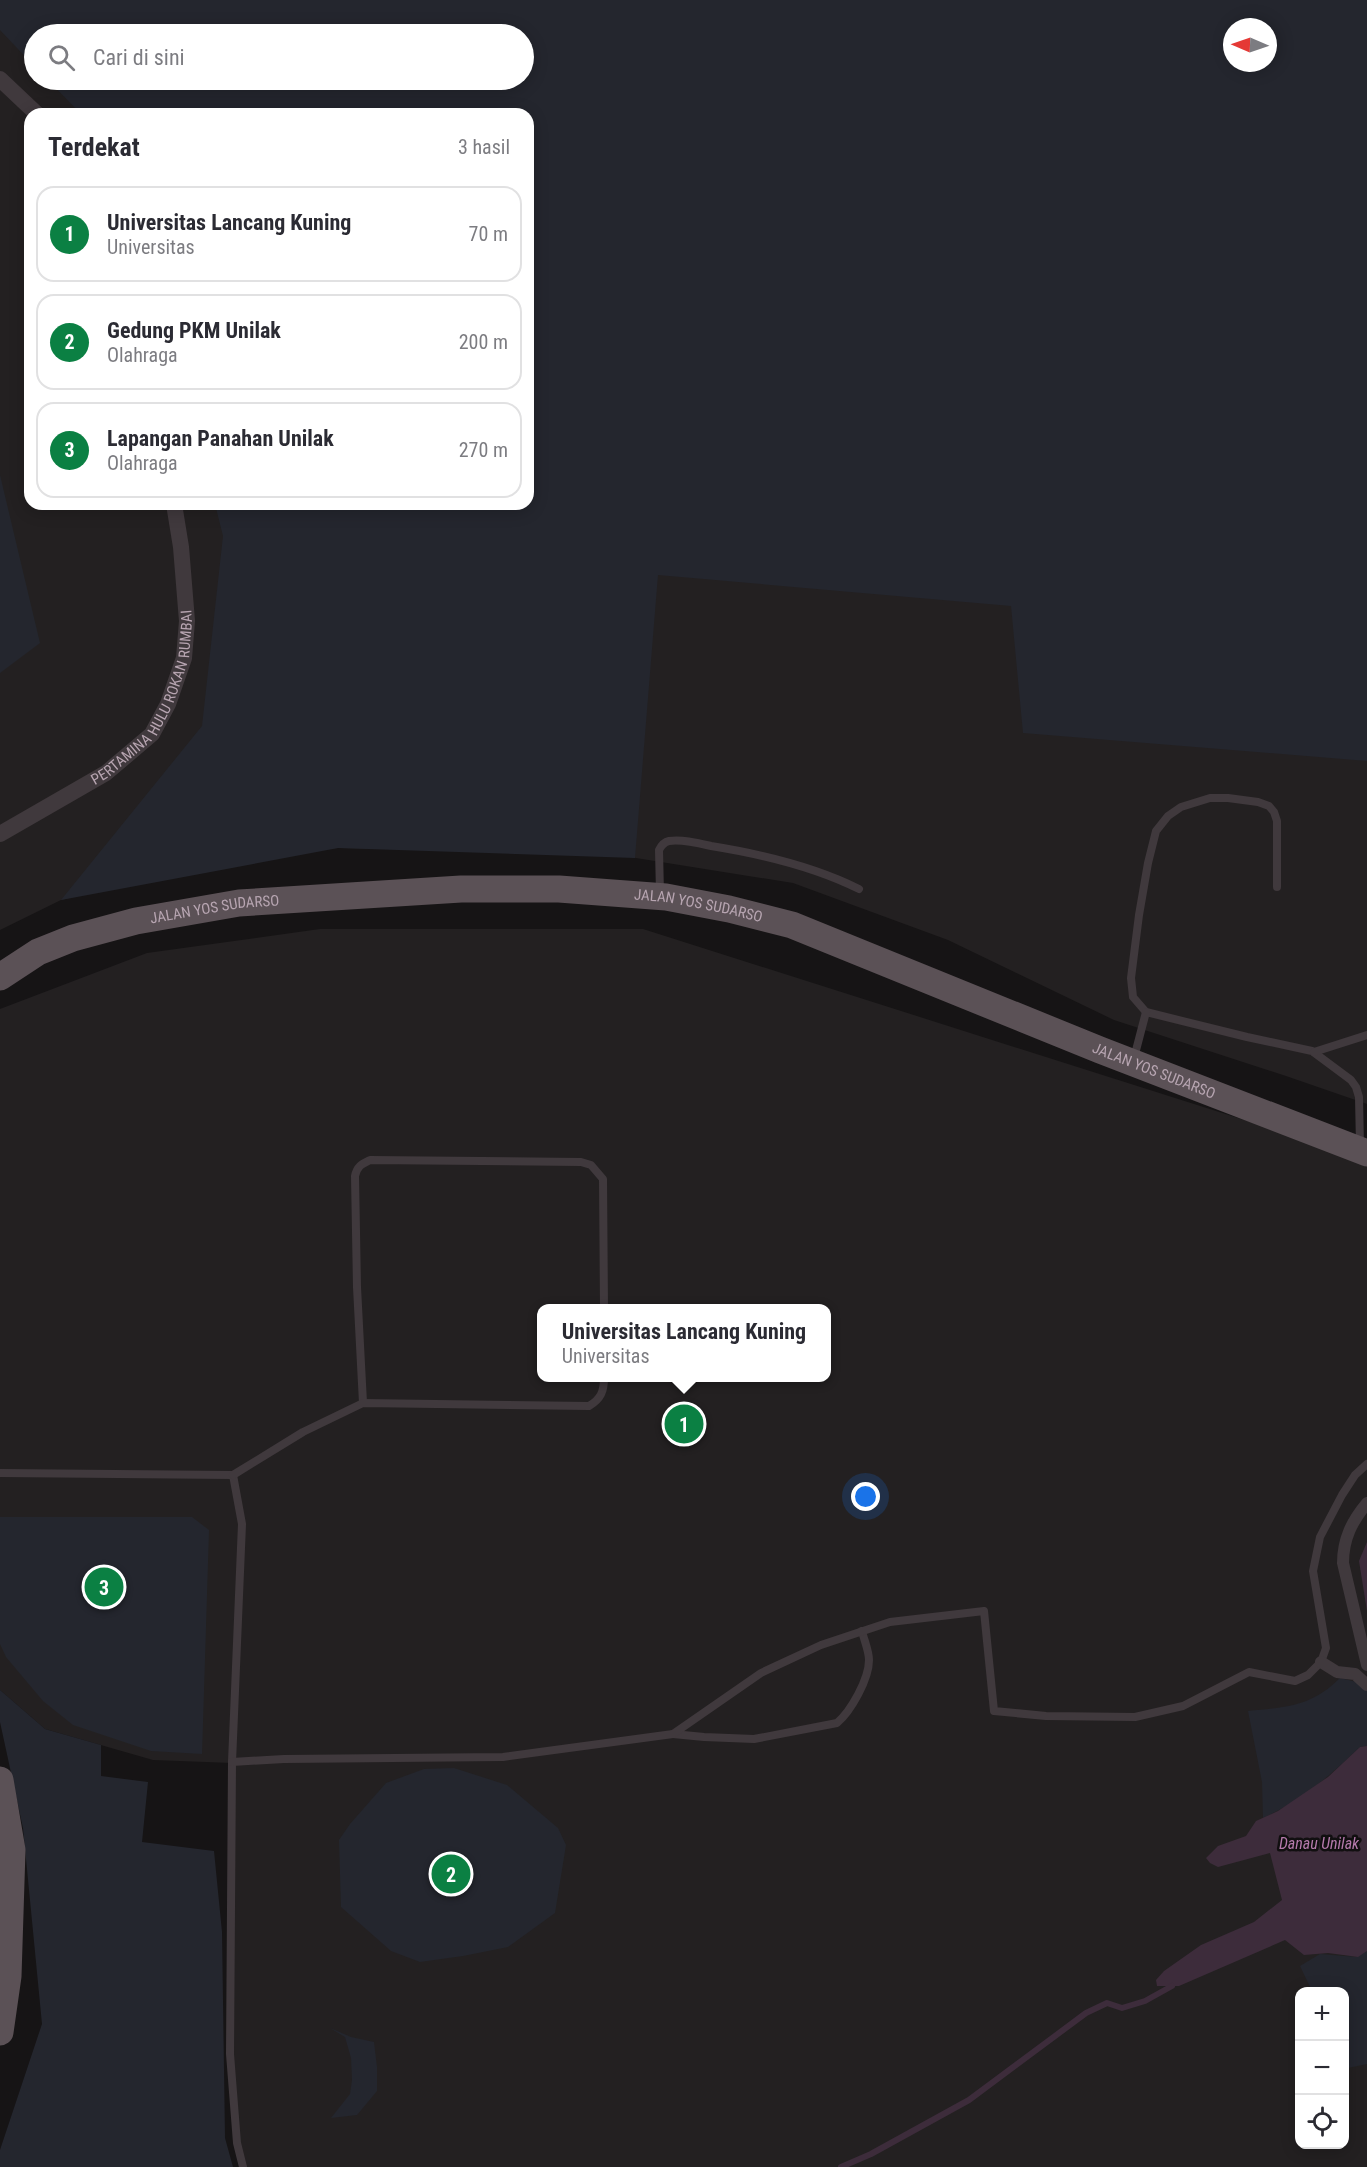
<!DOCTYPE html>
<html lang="id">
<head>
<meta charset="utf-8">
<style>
	body { margin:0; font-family:"Roboto Condensed",sans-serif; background:#f7f7f7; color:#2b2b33 }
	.controls { position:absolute; right:18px; bottom:18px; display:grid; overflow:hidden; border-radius:12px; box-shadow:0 3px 15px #0003 }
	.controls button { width:54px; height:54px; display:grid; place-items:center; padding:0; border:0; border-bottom:2px solid #e1e1e2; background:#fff; color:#2b2b33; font:30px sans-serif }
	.compass { position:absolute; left:1223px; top:18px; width:54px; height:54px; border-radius:50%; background:#fff; box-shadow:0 3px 15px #0003; rotate:272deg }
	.you { position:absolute; left:866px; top:1497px; width:21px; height:21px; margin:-15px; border:4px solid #fff; border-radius:50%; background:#1a73e8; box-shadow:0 0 0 9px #1a73e833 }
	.badge { display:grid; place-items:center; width:39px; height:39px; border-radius:50%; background:#0b8043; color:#fff; font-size:20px; font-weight:700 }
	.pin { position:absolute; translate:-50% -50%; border:3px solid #fff; box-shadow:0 2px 6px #0006 }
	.popup { position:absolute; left:537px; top:1304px; width:294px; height:78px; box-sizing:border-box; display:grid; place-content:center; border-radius:12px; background:#fff; filter:drop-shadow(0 2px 4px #0005); font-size:20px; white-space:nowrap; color:#7c7c81 }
	.popup b { font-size:22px; color:#2b2b33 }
	.popup::after { content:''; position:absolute; left:50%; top:100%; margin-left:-12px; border:12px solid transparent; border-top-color:#fff }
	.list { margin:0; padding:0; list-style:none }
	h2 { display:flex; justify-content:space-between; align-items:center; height:78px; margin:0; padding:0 24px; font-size:26px }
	h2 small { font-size:20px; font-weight:400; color:#7c7c81 }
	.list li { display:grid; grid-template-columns:39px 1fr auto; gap:18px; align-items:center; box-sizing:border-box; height:96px; margin:0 12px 12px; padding:0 12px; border:2px solid #e1e1e2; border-radius:18px }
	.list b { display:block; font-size:22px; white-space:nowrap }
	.list p { margin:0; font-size:20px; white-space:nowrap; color:#7c7c81 }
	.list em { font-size:20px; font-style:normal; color:#7c7c81 }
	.icon { flex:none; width:33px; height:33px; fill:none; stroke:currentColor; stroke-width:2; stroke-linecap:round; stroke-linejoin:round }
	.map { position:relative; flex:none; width:1367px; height:2167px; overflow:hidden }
	.search { position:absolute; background:#fff; box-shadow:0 3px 15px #0003; left:24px; top:24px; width:510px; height:66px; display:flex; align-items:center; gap:15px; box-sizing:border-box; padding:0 21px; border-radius:33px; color:#7c7c81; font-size:22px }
	.panel { position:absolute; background:#fff; box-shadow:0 3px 15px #0003; left:24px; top:108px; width:510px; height:402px; border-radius:18px }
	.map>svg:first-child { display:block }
	.built { fill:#232021; fill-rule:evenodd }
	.green { fill:#24262e; fill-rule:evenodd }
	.water { fill:#3d2c3b }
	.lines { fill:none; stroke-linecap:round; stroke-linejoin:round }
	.stream { stroke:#3d2c3b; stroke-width:6 }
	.service { stroke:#40393d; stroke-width:8 }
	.pedestrian { stroke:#40393d; stroke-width:12 }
	.minor { stroke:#40393d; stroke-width:16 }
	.primary { stroke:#5b5156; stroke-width:27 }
	.labels { text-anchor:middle; stroke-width:5; stroke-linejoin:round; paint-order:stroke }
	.street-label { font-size:15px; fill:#b7a5b1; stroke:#110f10 }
	.water-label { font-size:16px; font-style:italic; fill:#b57aac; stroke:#110f10 }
</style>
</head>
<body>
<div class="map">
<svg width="1367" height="2167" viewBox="0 0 1367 2167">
	<rect width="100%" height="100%" fill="#161415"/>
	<!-- built -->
	<g class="built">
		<path d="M0,0h1367v1104l-81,-28 -172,-56 -166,-80 -155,-57 -182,-29 -273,-6 -91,9 -186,43 -61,30zM1232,27h36v36h-36zM34,34h490v46h-490zM30,114h498v390h-498z"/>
		<path d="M320,929h323l724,230v1008h-1124l-13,-113 2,-291 -79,-3 -108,-31 -45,-39v-681l147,-56zM542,1308h284v70h-284zM1300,1992h44v152h-44z"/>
	</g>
	<!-- green -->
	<g class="green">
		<path d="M0,0h1367v761l-344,-28 -12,-127 -353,-31 -23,283 -297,-10 -277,52 141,-174 21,-190 -8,-32h313v-390h-447l-33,-34h476v-46h-490v32l-34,-36zM1232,27h36v36h-36z"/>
		<polygon points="0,475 40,643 0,673"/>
		<polygon points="0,1517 192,1517 209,1530 202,1754 151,1751 73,1725 43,1701 6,1657 0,1644"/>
		<path d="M1340,1678l17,4 10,7v57l-7,1c-29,28 -59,54 -97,71l-1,-36 -14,-71c38,-4 63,-4 92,-33z"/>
		<polygon points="0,1690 45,1729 101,1745 101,1776 148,1782 142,1842 214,1851 222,1932 225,2138 233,2167 0,2167 0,2150 42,2024 23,1828 0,1722"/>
		<polygon points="454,1768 507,1785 558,1828 566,1845 555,1913 508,1947 463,1956 420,1962 391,1951 341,1907 339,1840 350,1824 386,1783 424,1769"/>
		<polygon points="1367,1951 1367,2064 1348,2068 1345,2061 1344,1992 1312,1991 1300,1966 1320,1954 1357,1957"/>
		<polygon points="330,2028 351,2037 374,2042 377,2067 377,2091 357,2115 331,2118 350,2094 352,2080 351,2058 345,2037"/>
	</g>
	<!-- water -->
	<g class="water">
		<polygon points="1367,1542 1367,1611 1359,1561"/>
		<polygon points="1367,1746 1367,1951 1358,1957 1328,1953 1304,1955 1285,1940 1179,1986 1157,1986 1156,1980 1164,1971 1201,1945 1254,1922 1282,1900 1270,1853 1218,1867 1210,1863 1206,1858 1218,1846 1246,1836 1256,1821 1278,1811 1328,1777 1360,1747"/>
	</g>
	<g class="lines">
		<!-- stream -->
		<polyline class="stream" points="841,2167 871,2154 969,2100 1086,2013 1107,2003 1122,2008 1145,2001 1172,1986"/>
		<!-- service -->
		<g class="service">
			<polyline points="1277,887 1277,821 1274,812 1269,806 1258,802 1228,798 1210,798 1181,807 1168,816 1156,831 1148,863 1139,915 1131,978 1133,997 1146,1012 1247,1037 1312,1051 1351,1080 1356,1087 1359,1097 1360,1146"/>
			<path d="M660,893l-1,-43c2,-4 5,-8 10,-9 13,-2 29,2 42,5 50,8 102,20 148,43"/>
			<polyline points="1314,1052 1367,1035"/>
			<polyline points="1134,1058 1146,1012"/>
			<path d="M363,1403l-6,-116 -2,-111c2,-10 7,-12 15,-16l211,2 10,3 12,14 1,129"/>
			<polyline points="0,1473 233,1475 242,1524 232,1762 230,2054 237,2143 243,2167"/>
			<path d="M233,1475l70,-43 60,-29 226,3c12,-7 15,-15 15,-28"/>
			<path d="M673,1734l31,3 50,2 83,-16c14,-12 32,-44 32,-63 0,-9 -5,-20 -7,-29"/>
			<polyline points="232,1762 284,1759 503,1757 673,1734 761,1673 821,1645 890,1622 984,1611 994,1711 1046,1716 1135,1717 1183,1706 1249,1672 1295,1681 1308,1675 1321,1662 1326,1648 1313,1571 1320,1537 1342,1495 1355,1475 1367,1464"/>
		</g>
		<!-- pedestrian -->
		<g class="pedestrian">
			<path d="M1367,1503c-15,18 -24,36 -24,60l24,102"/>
			<polyline points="1321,1662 1337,1672 1355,1674 1367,1685"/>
		</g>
		<!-- minor -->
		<g class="minor">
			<polyline points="0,79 37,114"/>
			<path id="s1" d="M0,834l106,-61 46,-39 16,-30 16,-46 3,-37 -6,-74 -7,-43"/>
		</g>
		<!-- primary -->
		<g class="primary">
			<path id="s2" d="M0,977l38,-25 35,-14 63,-17 103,-18 222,-14h98l107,8 63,12 63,16 308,125 267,103"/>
			<polyline points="0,1780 12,1850 8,1976 0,2032"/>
		</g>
	</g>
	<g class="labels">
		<!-- street labels -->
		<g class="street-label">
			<text dy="5" stroke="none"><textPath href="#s1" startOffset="210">PERTAMINA HULU ROKAN RUMBAI</textPath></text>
			<text dy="5" stroke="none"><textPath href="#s2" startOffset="714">JALAN YOS SUDARSO</textPath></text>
			<text dy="5" stroke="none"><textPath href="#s2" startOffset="228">JALAN YOS SUDARSO</textPath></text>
			<text dy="5" stroke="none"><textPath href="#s2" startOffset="1200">JALAN YOS SUDARSO</textPath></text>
		</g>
		<!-- water labels -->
		<g class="water-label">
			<text x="1319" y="1849">Danau Unilak</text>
		</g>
	</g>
</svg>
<div class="controls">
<button>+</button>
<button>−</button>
<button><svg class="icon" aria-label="locate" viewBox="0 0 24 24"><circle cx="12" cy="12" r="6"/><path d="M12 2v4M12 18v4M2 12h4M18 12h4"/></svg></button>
</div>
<svg class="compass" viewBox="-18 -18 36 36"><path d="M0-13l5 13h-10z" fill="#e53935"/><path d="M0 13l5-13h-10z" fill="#7c7c81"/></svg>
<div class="you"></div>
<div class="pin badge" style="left:684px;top:1424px">1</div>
<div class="popup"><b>Universitas Lancang Kuning</b>Universitas</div>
<div class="pin badge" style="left:451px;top:1874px">2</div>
<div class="pin badge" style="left:104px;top:1587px">3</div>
<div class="search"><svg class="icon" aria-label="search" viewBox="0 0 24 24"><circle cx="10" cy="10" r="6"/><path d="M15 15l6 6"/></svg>Cari di sini</div>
<section class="panel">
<h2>Terdekat<small>3 hasil</small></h2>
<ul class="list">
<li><span class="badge">1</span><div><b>Universitas Lancang Kuning</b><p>Universitas</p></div><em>70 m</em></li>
<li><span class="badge">2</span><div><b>Gedung PKM Unilak</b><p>Olahraga</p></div><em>200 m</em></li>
<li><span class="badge">3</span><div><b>Lapangan Panahan Unilak</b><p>Olahraga</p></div><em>270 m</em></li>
</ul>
</section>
</div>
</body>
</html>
